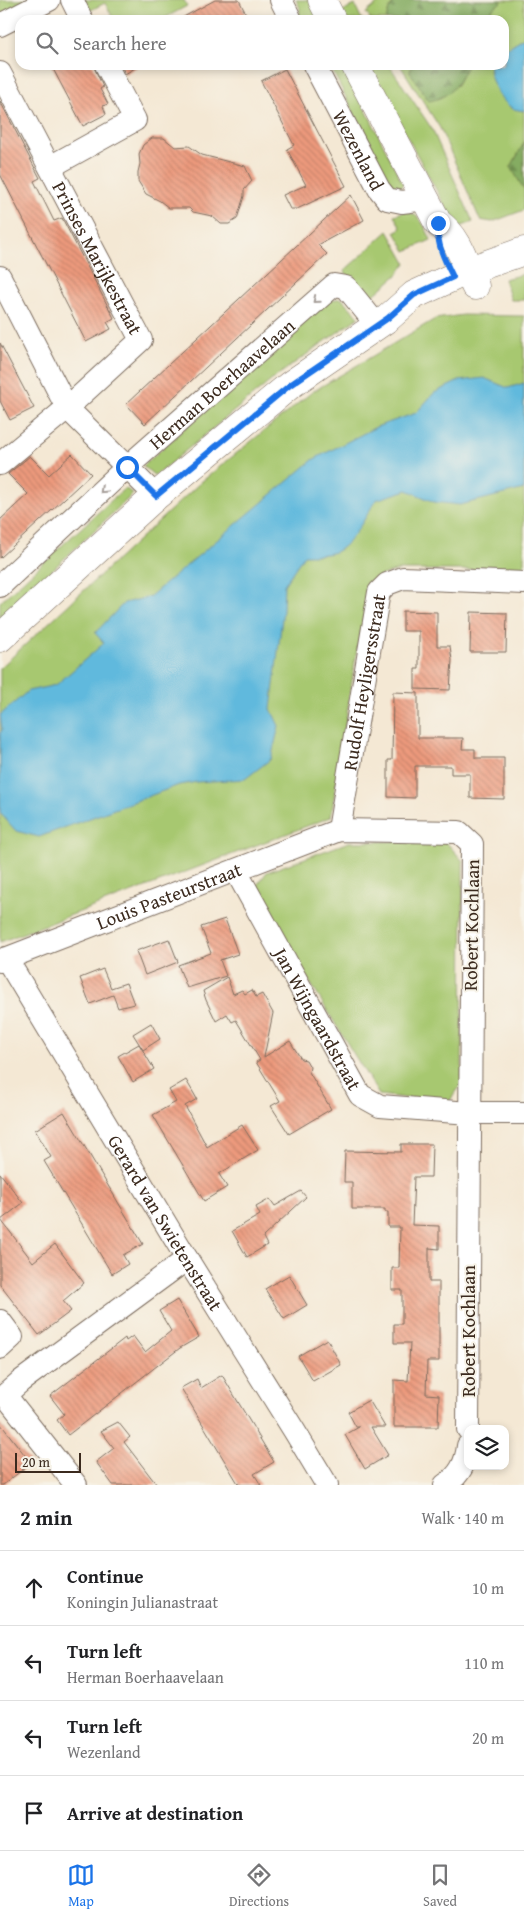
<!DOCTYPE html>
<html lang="en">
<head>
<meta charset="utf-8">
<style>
	body { margin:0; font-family:"Gentium Book Plus",serif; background:#f2f2f2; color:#202124 }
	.controls { position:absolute; right:15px; bottom:15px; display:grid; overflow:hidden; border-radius:10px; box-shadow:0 2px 8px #0003 }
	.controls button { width:45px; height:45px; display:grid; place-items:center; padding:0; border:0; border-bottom:1px solid #e0e0e0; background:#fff; color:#202124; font:25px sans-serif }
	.scale { position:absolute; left:15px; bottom:12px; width:66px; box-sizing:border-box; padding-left:5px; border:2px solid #3b2a1e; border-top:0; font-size:14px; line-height:18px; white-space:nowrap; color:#3b2a1e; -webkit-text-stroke:4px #f7f3e8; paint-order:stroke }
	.stop { position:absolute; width:15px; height:15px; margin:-11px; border:4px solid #1a73e8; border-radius:50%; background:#fff }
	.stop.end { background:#1a73e8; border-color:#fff; box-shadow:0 1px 5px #0008 }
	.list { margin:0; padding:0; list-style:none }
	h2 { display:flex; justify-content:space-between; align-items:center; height:65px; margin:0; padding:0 20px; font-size:21px }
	h2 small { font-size:16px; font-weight:400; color:#757577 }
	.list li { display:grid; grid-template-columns:32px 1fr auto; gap:15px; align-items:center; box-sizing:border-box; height:75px; padding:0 20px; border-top:1px solid #e0e0e0 }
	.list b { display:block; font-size:19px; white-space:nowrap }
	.list p { margin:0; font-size:16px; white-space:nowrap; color:#757577 }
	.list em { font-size:16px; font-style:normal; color:#757577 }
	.icon { flex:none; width:28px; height:28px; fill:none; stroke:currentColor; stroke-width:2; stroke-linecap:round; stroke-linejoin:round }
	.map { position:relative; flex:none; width:524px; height:1485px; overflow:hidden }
	.search { position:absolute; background:#fff; box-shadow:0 2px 8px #0003; left:15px; right:15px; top:15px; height:55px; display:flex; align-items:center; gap:12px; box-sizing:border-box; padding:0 18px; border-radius:15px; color:#757577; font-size:19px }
	.sheet { height:365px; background:#fff }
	nav { display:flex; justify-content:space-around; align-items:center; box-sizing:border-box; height:70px; border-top:1px solid #e0e0e0; background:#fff; font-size:14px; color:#757577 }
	nav a { display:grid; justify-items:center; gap:2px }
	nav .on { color:#1a73e8 }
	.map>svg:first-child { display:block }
	.green { fill:#a7c870; stroke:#717947 }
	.forest { fill:url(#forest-firs); stroke:#606b40 }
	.water { fill:#60b9dd; stroke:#4e727e }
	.building { fill:url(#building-back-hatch) }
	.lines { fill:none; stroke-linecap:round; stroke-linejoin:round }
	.minor-casing { stroke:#7c6c5e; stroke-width:24 }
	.tertiary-casing { stroke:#7c6c5e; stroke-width:29 }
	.minor { stroke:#fff; stroke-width:22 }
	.tertiary { stroke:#fff; stroke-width:28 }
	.oneway { stroke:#a79f9a }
	.route { stroke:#1a73e8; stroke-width:6 }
	.labels { text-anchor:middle; stroke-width:4; stroke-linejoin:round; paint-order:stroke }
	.street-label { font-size:19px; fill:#3b2a1e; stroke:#f7f3e8 }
</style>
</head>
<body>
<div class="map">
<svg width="524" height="1485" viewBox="0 0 524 1485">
	<defs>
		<pattern id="forest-firs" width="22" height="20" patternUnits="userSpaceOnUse" patternTransform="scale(1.25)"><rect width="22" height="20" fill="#85ac62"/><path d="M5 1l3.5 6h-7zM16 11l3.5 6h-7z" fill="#6e8c50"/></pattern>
		<pattern id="building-back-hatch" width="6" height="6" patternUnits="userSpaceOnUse" patternTransform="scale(1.25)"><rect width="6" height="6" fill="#ed9a7d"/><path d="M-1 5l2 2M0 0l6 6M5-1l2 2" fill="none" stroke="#c17e66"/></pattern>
	</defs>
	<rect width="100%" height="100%" fill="#f7f3e8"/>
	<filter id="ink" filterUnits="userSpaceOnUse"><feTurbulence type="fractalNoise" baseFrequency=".02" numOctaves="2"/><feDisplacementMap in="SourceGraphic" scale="10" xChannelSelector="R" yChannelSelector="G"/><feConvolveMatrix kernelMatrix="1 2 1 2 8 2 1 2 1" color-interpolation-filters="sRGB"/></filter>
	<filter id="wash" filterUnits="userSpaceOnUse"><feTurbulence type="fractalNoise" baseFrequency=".0096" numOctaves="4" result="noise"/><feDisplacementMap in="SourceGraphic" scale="20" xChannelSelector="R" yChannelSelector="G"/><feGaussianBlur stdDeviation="1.12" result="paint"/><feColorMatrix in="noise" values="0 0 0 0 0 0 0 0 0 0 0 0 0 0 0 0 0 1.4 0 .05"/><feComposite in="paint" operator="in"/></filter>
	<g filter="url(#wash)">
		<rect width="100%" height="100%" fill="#f4e8d4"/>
		<!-- green -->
		<g class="green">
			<polygon points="0,0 35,0 0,18"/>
			<polygon points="80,0 184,0 187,6 161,20 114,20 105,3 87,12"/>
			<polygon points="296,0 310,0 319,20 298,20 300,8"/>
			<polygon points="382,0 396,0 389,9 386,20 371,20 366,13"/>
			<polygon points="503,0 524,0 524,37 504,49 504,20 485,20 489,12"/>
			<polygon points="355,5 362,20 345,20 341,12"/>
			<polygon points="368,65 389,65 432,129 473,222 457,228"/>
			<polygon points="400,65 412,65 410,72 418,83 457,85 467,65 490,65 489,71 511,108 524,111 524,143 511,167 524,188 524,210 492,222 480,220 440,128"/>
			<polygon points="344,66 403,184 399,189 394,191 333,72"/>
			<path d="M406,211c15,4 19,16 25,29l-25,11 -11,-19 6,-4 -7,-13z"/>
			<polygon points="388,231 406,263 397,275 369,299 344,271"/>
			<polygon points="524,274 524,300 511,300 504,279"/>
			<polygon points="341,298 359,317 278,375 155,476 143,466 323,302"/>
			<polygon points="463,315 524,316 524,570 399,570 382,575 370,586 356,655 331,817 0,942 0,668 201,482 312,392 435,319"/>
			<polygon points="125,488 133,494 0,619 0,602"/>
			<polygon points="445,841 463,861 462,1084 448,1103 379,1095 263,906 257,885 267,872 349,842"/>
		</g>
		<!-- forest -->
		<g class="forest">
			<polygon points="396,0 503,0 489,12 485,20 386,20 389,9"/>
			<path d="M412,65h55c-9,19 -16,32 -38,36l-19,-29z"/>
			<polygon points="524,143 524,188 523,188 511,167"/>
		</g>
		<!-- water -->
		<g class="water">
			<path d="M524,37v74c-4,-1 -9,-1 -12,-3 -11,-6 -25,-31 -22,-43h14v-16z"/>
			<path d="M484,378l24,10 16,-5v106l-64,16 -26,-3 -27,-12 -31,10c-9,14 -25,46 -41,52 -9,3 -21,3 -31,3l-20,30 -1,25 -12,99 8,17 -8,33 -26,20 -48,3 -18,3 -140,52 -23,-6 -16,-18v-80l2,-3 -2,-15 28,-24 28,-6 48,-42 -9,-10 29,-30 25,-6 165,-138 62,-32 40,-14 18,-20 25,-12z"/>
		</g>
		<g id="blocks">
			<!-- building -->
			<g class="building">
				<polygon points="215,0 239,0 249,20 178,20"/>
				<polygon points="51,65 93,65 103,87 100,89 108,104 103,106 106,114 83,126"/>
				<polygon points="121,65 140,65 125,74"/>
				<polygon points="285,69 346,186 297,209 290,209 283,195 306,185 287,149 294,145 261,81"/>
				<polygon points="0,101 40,178 34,181 54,221 62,218 114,318 107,322 111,329 86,342 0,174"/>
				<polygon points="152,138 164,138 175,147 189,146 202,155 245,166 252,181 244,190 244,196 237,219 229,224 221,224 212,216 193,212 189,208 169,208 160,201 146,194 138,181 138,172 140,164 139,154 143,145"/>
				<polygon points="351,195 364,220 318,245 327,254 145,424 126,404"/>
				<polygon points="0,343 34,408 10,420 0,401"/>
				<polygon points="72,454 91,474 0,558 0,520 28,494 8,474 30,456 49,475"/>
				<polygon points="403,611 437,612 437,646 450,646 452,660 450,690 415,689 415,669 419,669 419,631 403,631"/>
				<polygon points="471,612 507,613 506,652 470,652"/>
				<polygon points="393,692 418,693 418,738 463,738 462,749 475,749 475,758 504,758 504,799 470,798 470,774 451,774 451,766 415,766 415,798 388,797 388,760 392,760"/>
				<polygon points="225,919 238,954 220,960 226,976 187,988 178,965 211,953 201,927"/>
				<polygon points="169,939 178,962 145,975 136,951"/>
				<polygon points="103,969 111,988 126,983 134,1004 118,1008 113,995 90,1004 80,978"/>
				<polygon points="227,977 233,994 242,990 245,994 252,990 256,997 262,994 273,1013 264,1057 290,1041 301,1059 306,1060 310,1067 309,1072 331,1109 289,1134 271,1106 280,1101 256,1062 260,1060 236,1020 232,1022 227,1014 216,1021 206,1000 203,991"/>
				<polygon points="151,1023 160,1039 143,1050 133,1034"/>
				<polygon points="139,1044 154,1069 133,1082 118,1056"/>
				<polygon points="186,1080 197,1099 185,1106 207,1147 242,1125 258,1150 219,1174 227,1187 204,1201 153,1115 176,1102 169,1090"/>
				<polygon points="64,1112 143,1244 123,1255 128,1264 112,1274 44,1161 51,1157 35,1130"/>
				<polygon points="401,1144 432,1144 431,1177 414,1177 412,1225 439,1226 439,1249 429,1248 429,1282 439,1282 439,1361 427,1361 426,1394 439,1395 438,1427 394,1427 394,1380 408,1381 410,1343 394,1343 394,1324 402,1324 402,1290 392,1290 392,1268 399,1268 400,1227 388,1227 388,1212 385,1212 385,1209 352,1209 352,1182 344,1182 345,1151 401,1152"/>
				<polygon points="0,1173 23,1203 1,1220 33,1262 55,1244 84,1283 63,1301 71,1311 39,1335 0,1285"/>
				<polygon points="301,1191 306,1197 263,1237 267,1245 247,1257 232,1231 260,1215 256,1207 270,1199 275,1206"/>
				<polygon points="289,1275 307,1305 284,1319 265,1289"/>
				<polygon points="177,1300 199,1337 180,1348 68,1435 57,1420 64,1414 50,1396 125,1338 126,1341 133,1336 145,1352 171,1331 159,1311"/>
				<polygon points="327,1339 341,1365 313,1381 298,1356"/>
				<polygon points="222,1375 274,1462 254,1474 261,1485 239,1485 181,1388 197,1379 201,1388"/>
				<polygon points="369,1400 385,1427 371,1427 388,1455 365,1469 345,1435 359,1427 356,1427 348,1412"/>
				<polygon points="118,1422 130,1437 124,1442 157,1485 113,1485 96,1462 114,1448 101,1431"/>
				<polygon points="0,1423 31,1463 3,1485 0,1485"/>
			</g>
		</g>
	</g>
	<g filter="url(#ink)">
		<use href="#blocks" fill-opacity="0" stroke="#7c6c5e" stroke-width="1"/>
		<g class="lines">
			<!-- minor casing -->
			<g class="minor-casing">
				<g id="minor">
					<polyline points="72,0 82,20"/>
					<polyline points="281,0 291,20"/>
					<polyline points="0,25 49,0"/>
					<path id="s1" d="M314,65l65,124 8,10 15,3 24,-3"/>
					<path id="s2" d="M0,73l141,267 -74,68 -67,56"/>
					<polyline points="50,167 135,120 106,65"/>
					<polyline points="0,277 67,408 156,496"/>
					<path id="s3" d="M0,586l127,-119 207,-182 12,2 30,37"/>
					<path id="s4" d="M339,830l40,-238 8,-8 16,-6 121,5"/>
					<path id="s5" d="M236,871l124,224 20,11 89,7h55"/>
					<path id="s6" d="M6,958l181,301 108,173 32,53"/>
					<path id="s7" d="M0,961l339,-131 120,2 13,12 -4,585"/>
					<polyline points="0,1321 12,1337 0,1348"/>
					<polyline points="76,1485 5,1395 21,1381 187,1259"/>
					<path d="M445,1485c15,-10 21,-22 23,-39"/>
				</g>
			</g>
			<!-- tertiary casing -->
			<g class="tertiary-casing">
				<g id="tertiary">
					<polyline points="322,0 332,20"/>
					<path d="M355,65l83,158c21,14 27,40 37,63"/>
					<polyline points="0,638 156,496 290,385 388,318 414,295 464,272 524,251"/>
				</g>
			</g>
			<!-- minor -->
			<use href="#minor" class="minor"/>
			<!-- tertiary -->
			<use href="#tertiary" class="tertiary"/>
		</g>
		<!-- one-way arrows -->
		<defs><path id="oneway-chevron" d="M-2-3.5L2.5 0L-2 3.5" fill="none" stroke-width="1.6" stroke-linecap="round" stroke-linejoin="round" transform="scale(1.25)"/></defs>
		<g class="oneway">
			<use href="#oneway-chevron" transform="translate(316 300) rotate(141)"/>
			<use href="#oneway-chevron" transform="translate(103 490) rotate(137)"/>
		</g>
	</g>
	<g class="lines" filter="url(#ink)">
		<!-- route -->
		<path class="route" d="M127,467l29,29 134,-111 98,-67 26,-23 39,-18c-9,-18 -17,-34 -15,-54"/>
	</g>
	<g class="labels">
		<!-- street labels -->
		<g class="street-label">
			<text dy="7" stroke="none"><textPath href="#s1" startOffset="96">Wezenland</textPath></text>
			<text dy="7" stroke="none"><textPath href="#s2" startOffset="209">Prinses Marijkestraat</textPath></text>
			<text dy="7" stroke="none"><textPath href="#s3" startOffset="300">Herman Boerhaavelaan</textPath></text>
			<text dy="7" stroke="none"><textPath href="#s4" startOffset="150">Rudolf Heyligersstraat</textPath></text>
			<text dy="7" stroke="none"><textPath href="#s7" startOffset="181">Louis Pasteurstraat</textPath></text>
			<text transform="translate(471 925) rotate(-89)" y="7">Robert Kochlaan</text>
			<text dy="7" stroke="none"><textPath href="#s5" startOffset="169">Jan Wijngaardstraat</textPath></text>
			<text dy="7" stroke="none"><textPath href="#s6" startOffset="309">Gerard van Swietenstraat</textPath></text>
			<text transform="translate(468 1331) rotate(-90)" y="7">Robert Kochlaan</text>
		</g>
	</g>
</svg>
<div class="controls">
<button><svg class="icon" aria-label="layers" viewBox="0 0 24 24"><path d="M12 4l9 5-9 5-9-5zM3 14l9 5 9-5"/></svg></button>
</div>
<div class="scale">20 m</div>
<div class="stop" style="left:127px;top:467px"></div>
<div class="stop end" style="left:438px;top:223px"></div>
<div class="search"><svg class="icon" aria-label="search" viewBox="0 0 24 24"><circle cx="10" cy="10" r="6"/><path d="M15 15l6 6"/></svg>Search here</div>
</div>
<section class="sheet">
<h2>2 min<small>Walk · 140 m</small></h2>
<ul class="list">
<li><svg class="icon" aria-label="ahead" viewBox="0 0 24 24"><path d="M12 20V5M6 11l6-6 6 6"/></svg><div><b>Continue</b><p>Koningin Julianastraat</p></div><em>10 m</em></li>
<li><svg class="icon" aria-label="left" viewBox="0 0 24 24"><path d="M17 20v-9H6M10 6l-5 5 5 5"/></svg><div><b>Turn left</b><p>Herman Boerhaavelaan</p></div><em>110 m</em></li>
<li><svg class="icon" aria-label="left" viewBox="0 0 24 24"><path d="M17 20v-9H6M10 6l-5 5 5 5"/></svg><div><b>Turn left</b><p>Wezenland</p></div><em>20 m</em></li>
<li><svg class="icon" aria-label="arrive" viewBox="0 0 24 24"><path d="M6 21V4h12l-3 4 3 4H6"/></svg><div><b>Arrive at destination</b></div></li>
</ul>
</section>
<nav>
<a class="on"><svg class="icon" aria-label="map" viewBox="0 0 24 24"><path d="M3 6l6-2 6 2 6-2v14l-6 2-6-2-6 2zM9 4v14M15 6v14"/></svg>Map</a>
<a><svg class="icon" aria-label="directions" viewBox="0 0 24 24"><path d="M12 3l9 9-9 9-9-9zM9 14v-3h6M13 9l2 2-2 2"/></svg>Directions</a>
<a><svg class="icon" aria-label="saved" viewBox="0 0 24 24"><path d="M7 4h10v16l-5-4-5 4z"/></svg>Saved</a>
</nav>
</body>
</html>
